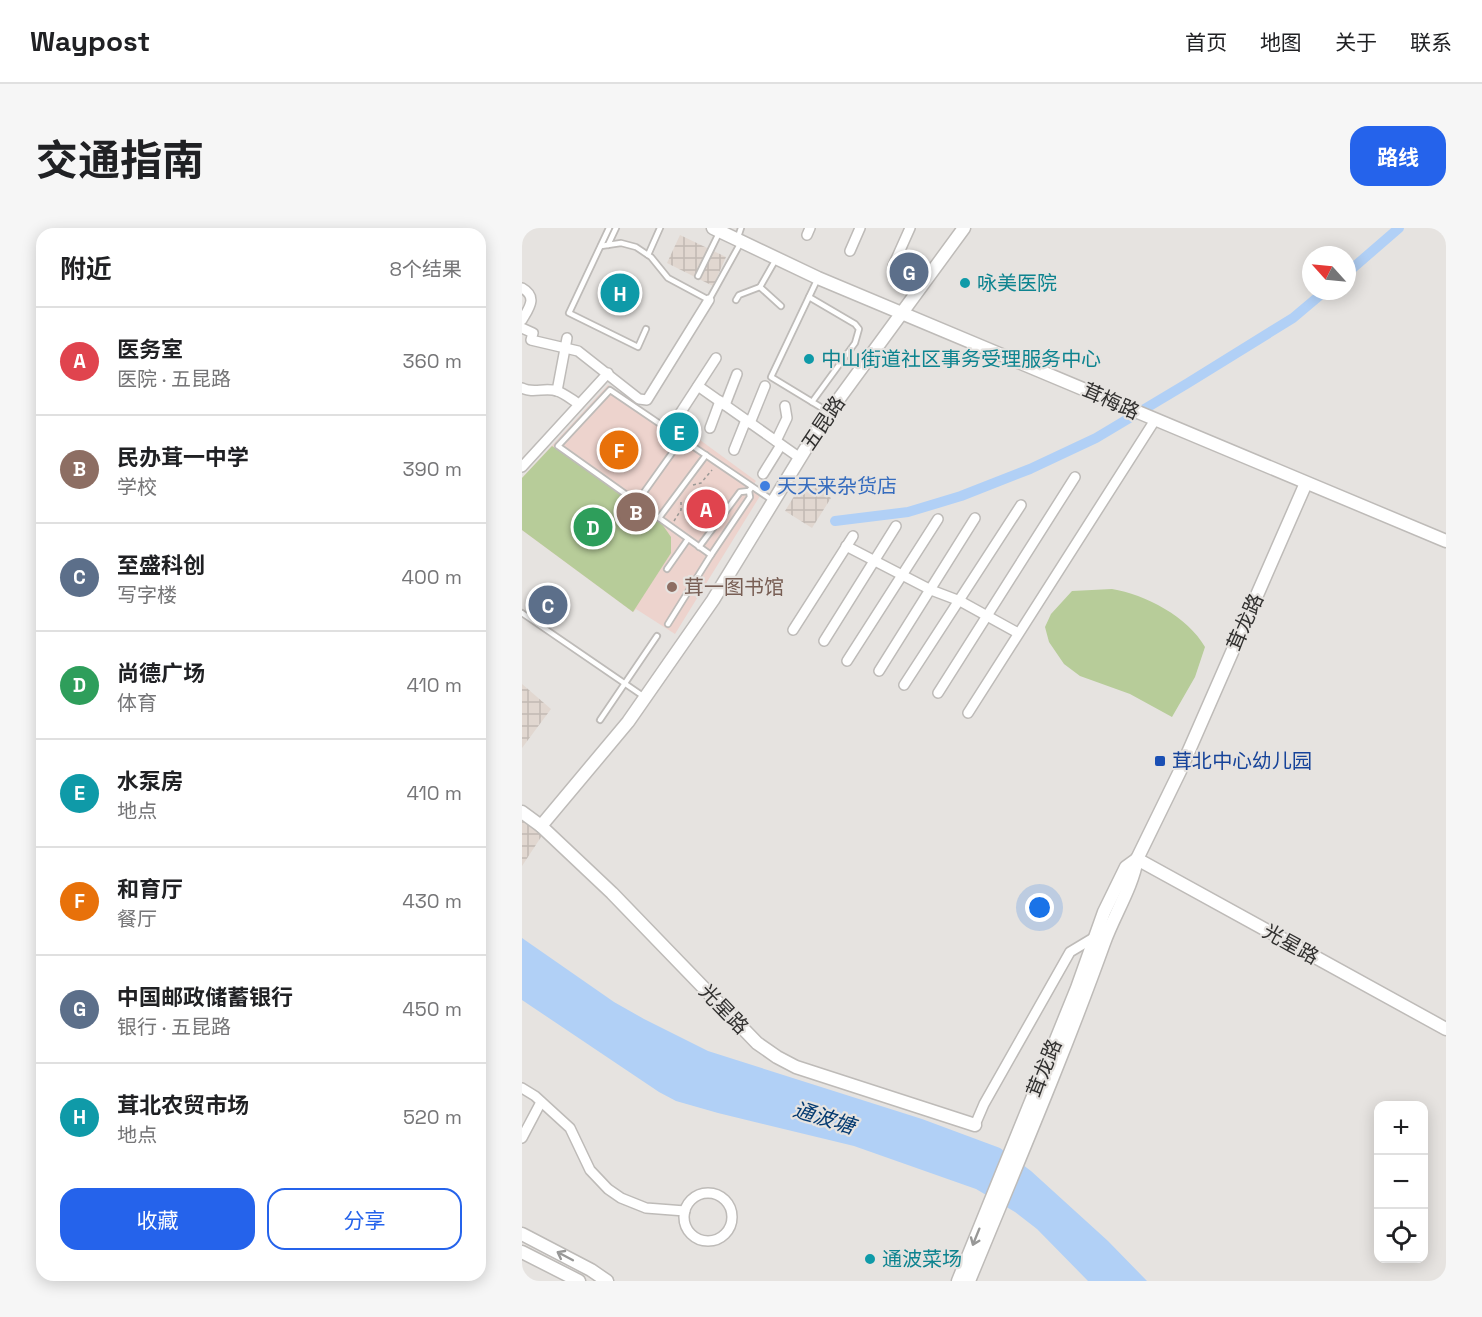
<!DOCTYPE html>
<html lang="zh">
<head>
<meta charset="utf-8">
<style>
	body { margin:0; font-family:"Space Grotesk","Noto Sans SC",sans-serif; background:#f6f6f6; color:#202124 }
	.controls { position:absolute; right:18px; bottom:18px; display:grid; overflow:hidden; border-radius:12px; box-shadow:0 3px 15px #0003 }
	.controls button { width:54px; height:54px; display:grid; place-items:center; padding:0; border:0; border-bottom:2px solid #e0e0e0; background:#fff; color:#202124; font:30px sans-serif }
	.compass { position:absolute; left:780px; top:18px; width:54px; height:54px; border-radius:50%; background:#fff; box-shadow:0 3px 15px #0003; rotate:297deg }
	.you { position:absolute; left:518px; top:680px; width:21px; height:21px; margin:-15px; border:4px solid #fff; border-radius:50%; background:#1a73e8; box-shadow:0 0 0 9px #1a73e833 }
	.badge { display:grid; place-items:center; width:39px; height:39px; border-radius:50%; background:#2563eb; color:#fff; font-size:20px; font-weight:700 }
	.pin { position:absolute; translate:-50% -50%; border:3px solid #fff; box-shadow:0 2px 6px #0006 }
	.list { margin:0; padding:0; list-style:none }
	h2 { display:flex; justify-content:space-between; align-items:center; height:78px; margin:0; padding:0 24px; font-size:26px }
	h2 small { font-size:20px; font-weight:400; color:#757577 }
	.list li { display:grid; grid-template-columns:39px 1fr auto; gap:18px; align-items:center; box-sizing:border-box; height:108px; padding:0 24px; border-top:2px solid #e0e0e0 }
	.list b { display:block; font-size:22px; white-space:nowrap }
	.list p { margin:0; font-size:20px; white-space:nowrap; color:#757577 }
	.list em { font-size:20px; font-style:normal; color:#757577 }
	.actions { display:flex; gap:12px; padding:18px 24px }
	.actions a { flex:1; padding:14px 0; border:2px solid #2563eb; border-radius:18px; text-align:center; font-size:21px; color:#2563eb }
	.actions .main { background:#2563eb; color:#fff }
	.icon { flex:none; width:33px; height:33px; fill:none; stroke:currentColor; stroke-width:2; stroke-linecap:round; stroke-linejoin:round }
	.map { position:relative; flex:none; width:924px; height:1053px; overflow:hidden; border-radius:18px }
	header { display:flex; align-items:center; gap:36px; box-sizing:border-box; height:84px; padding:0 30px; background:#fff; border-bottom:2px solid #e0e0e0 }
	header strong { font-size:28px }
	nav { display:flex; gap:33px; margin-inline-start:auto; font-size:21px }
	.intro { display:flex; align-items:center; justify-content:space-between; box-sizing:border-box; height:144px; padding:0 36px }
	h1 { margin:0; font-size:42px }
	.button { padding:15px 27px; border-radius:18px; background:#2563eb; color:#fff; font-size:21px; font-weight:700 }
	main { display:flex; gap:36px; padding:0 36px }
	aside { flex:1; background:#fff; border-radius:18px; box-shadow:0 3px 15px #0003 }
	.map>svg:first-child { display:block }
	.industrial { fill:url(#industrial-grid) }
	.education { fill:#edd3cd }
	.pitch { fill:#b7cc99 }
	.water { fill:#b1d0f6 }
	.lines { fill:none; stroke-linecap:round; stroke-linejoin:round }
	.canal { stroke:#b1d0f6; stroke-width:10 }
	.lane-casing { stroke:#bebbb8; stroke-width:8 }
	.street-casing { stroke:#bebbb8; stroke-width:12 }
	.secondary-casing { stroke:#bebbb8; stroke-width:15 }
	.path { stroke:#9b9996; stroke-width:1.5; stroke-dasharray:3 3; stroke-linecap:butt }
	.lane { stroke:#fff; stroke-width:4.5 }
	.street { stroke:#fff; stroke-width:9 }
	.secondary { stroke:#fff; stroke-width:12 }
	.oneway { stroke:#989897 }
	.culture-dot { fill:#0f9aa8; stroke:#e6e3e0; stroke-width:2 }
	.shop-dot { fill:#3f7fe0; stroke:#e6e3e0; stroke-width:2 }
	.education-dot { fill:#8d6e63; stroke:#e6e3e0; stroke-width:2 }
	.transit-dot { fill:#1a4fb4; stroke:#e6e3e0; stroke-width:2 }
	.labels { text-anchor:middle; stroke-width:4.5; stroke-linejoin:round; paint-order:stroke }
	.culture-label { font-size:20px; fill:#0d838f; stroke:#e6e3e0; text-anchor:start }
	.street-label { font-size:20px; fill:#31302f; stroke:#e6e3e0 }
	.shop-label { font-size:20px; fill:#366cbe; stroke:#e6e3e0; text-anchor:start }
	.education-label { font-size:20px; fill:#785e54; stroke:#e6e3e0; text-anchor:start }
	.transit-label { font-size:20px; fill:#164399; stroke:#e6e3e0; text-anchor:start }
	.water-label { font-size:21px; font-style:italic; fill:#043a70; stroke:#e6e3e0 }
</style>
</head>
<body>
<header>
<strong>Waypost</strong>
<nav><a>首页</a><a>地图</a><a>关于</a><a>联系</a></nav>
</header>
<div class="intro"><h1>交通指南</h1><a class="button">路线</a></div>
<main>
<aside>
<h2>附近<small>8个结果</small></h2>
<ul class="list">
<li><span class="badge" style="background:#e0444e">A</span><div><b>医务室</b><p>医院 · 五昆路</p></div><em>360 m</em></li>
<li><span class="badge" style="background:#8d6e63">B</span><div><b>民办茸一中学</b><p>学校</p></div><em>390 m</em></li>
<li><span class="badge" style="background:#5c6f8a">C</span><div><b>至盛科创</b><p>写字楼</p></div><em>400 m</em></li>
<li><span class="badge" style="background:#2e9e5b">D</span><div><b>尚德广场</b><p>体育</p></div><em>410 m</em></li>
<li><span class="badge" style="background:#0f9aa8">E</span><div><b>水泵房</b><p>地点</p></div><em>410 m</em></li>
<li><span class="badge" style="background:#e8710a">F</span><div><b>和育厅</b><p>餐厅</p></div><em>430 m</em></li>
<li><span class="badge" style="background:#5c6f8a">G</span><div><b>中国邮政储蓄银行</b><p>银行 · 五昆路</p></div><em>450 m</em></li>
<li><span class="badge" style="background:#0f9aa8">H</span><div><b>茸北农贸市场</b><p>地点</p></div><em>520 m</em></li>
</ul>
<div class="actions"><a class="main">收藏</a><a>分享</a></div>
</aside>
<div class="map">
<svg width="924" height="1053" viewBox="0 0 924 1053">
	<defs>
		<pattern id="industrial-grid" width="8" height="8" patternUnits="userSpaceOnUse" patternTransform="scale(1.5)"><rect width="8" height="8" fill="#e1d7d0"/><path d="M0 4h8M4 0v8" fill="none" stroke="#c2b9b3"/></pattern>
	</defs>
	<rect width="100%" height="100%" fill="#e6e3e0"/>
	<!-- industrial -->
	<g class="industrial">
		<polygon points="158,7 204,29 191,58 145,35"/>
		<polygon points="282,252 309,270 290,300 263,283"/>
		<polygon points="0,456 29,481 0,520"/>
		<polygon points="0,588 21,606 0,638"/>
	</g>
	<!-- education -->
	<polygon class="education" points="86,157 153,203 156,200 161,204 163,201 234,253 231,257 241,263 153,406 114,381 111,384 0,302 0,250"/>
	<!-- pitch -->
	<g class="pitch">
		<polygon points="30,218 140,296 149,309 149,325 111,384 0,302 0,250"/>
		<path d="M590,361c33,5 76,28 93,58l-10,30 -23,40 -42,-23 -50,-18 -16,-12 -15,-22 -4,-15 6,-13 21,-23z"/>
	</g>
	<!-- water -->
	<polygon class="water" points="0,710 92,774 122,791 186,823 400,891 478,920 509,943 586,1013 625,1053 566,1053 515,1001 493,984 454,961 332,918 196,885 154,873 137,864 0,772"/>
	<g class="lines">
		<!-- canal -->
		<g class="canal">
			<polyline points="825,45 877,0"/>
			<polyline points="313,293 386,284 439,268 508,241 574,210 666,155 771,90 803,63"/>
		</g>
		<!-- lane casing -->
		<g class="lane-casing">
			<g id="lane">
				<polyline points="87,0 47,85 116,119 124,101"/>
				<polyline points="216,9 219,0"/>
				<polyline points="86,17 94,0"/>
				<polyline points="79,18 99,15 114,19 129,29 146,50 187,72 218,16"/>
				<polyline points="126,27 138,0"/>
				<polyline points="176,48 197,5"/>
				<polyline points="296,50 249,149 305,183"/>
				<polyline points="238,59 259,78"/>
				<polyline points="287,69 333,96 337,101 333,115 290,174"/>
				<polyline points="214,72 217,67 238,59 254,31"/>
				<polyline points="115,274 160,211"/>
				<polyline points="137,290 184,227"/>
				<polyline points="177,319 218,264 227,263"/>
				<polyline points="189,327 36,218 88,162 250,272"/>
				<polyline points="145,341 166,311"/>
				<polyline points="0,385 121,468"/>
				<polyline points="146,396 189,327 228,269 227,263 230,259"/>
				<polyline points="78,492 135,408"/>
			</g>
		</g>
		<!-- street casing -->
		<g class="street-casing">
			<g id="street">
				<polyline points="285,7 288,0"/>
				<polyline points="328,23 338,0"/>
				<polyline points="371,38 388,0"/>
				<path d="M0,60c16,9 7,20 0,32"/>
				<polyline points="0,100 11,105 9,112 56,123 117,171 125,172 187,72"/>
				<polyline points="176,158 278,230"/>
				<path d="M0,160c11,6 23,-1 35,3 7,2 15,9 22,13"/>
				<polyline points="35,163 45,110"/>
				<polyline points="203,177 215,146"/>
				<polyline points="155,190 194,130"/>
				<polyline points="228,195 243,158"/>
				<polyline points="188,200 198,173"/>
				<polyline points="254,213 265,190 263,178"/>
				<polyline points="212,222 224,192"/>
				<polyline points="0,239 86,145"/>
				<polyline points="241,246 259,217"/>
				<polyline points="324,318 409,362 438,373 496,405"/>
				<polyline points="271,402 331,308"/>
				<polyline points="302,413 374,298"/>
				<polyline points="325,433 416,291"/>
				<polyline points="357,443 453,290"/>
				<polyline points="382,457 499,277"/>
				<polyline points="416,465 553,249"/>
				<polyline points="446,485 633,192"/>
				<polyline points="0,860 13,868 48,900 68,942 86,961 99,970 124,980 163,983"/>
				<polyline points="453,897 462,876 548,724 573,709"/>
				<polyline points="0,910 19,874"/>
				<circle cx="186" cy="989" r="24"/>
			</g>
		</g>
		<!-- secondary casing -->
		<g class="secondary-casing">
			<g id="secondary">
				<polyline points="191,0 296,50 924,313"/>
				<polyline points="0,584 19,598 90,665 235,815 255,829 274,839 453,897"/>
				<polyline points="19,598 106,494 191,372 300,194 442,0"/>
				<polyline points="615,631 924,801"/>
				<polyline points="0,1006 69,1042 85,1053"/>
				<polyline points="0,1024 57,1053"/>
				<polyline points="436,1053 555,760 582,684 604,639 615,631"/>
				<path d="M447,1053c46,-112 94,-224 135,-338 10,-28 28,-55 33,-84l43,-88 126,-288"/>
			</g>
		</g>
		<!-- path -->
		<g class="path">
			<polyline points="171,257 179,255 190,242"/>
			<polyline points="152,293 159,282 159,272"/>
		</g>
		<!-- lane -->
		<use href="#lane" class="lane"/>
		<!-- street -->
		<use href="#street" class="street"/>
		<!-- secondary -->
		<use href="#secondary" class="secondary"/>
	</g>
	<!-- one-way arrows -->
	<defs><path id="oneway-shaft" d="M-6 0H5M1.5-3L5.5 0L1.5 3" fill="none" stroke-width="1.6" stroke-linecap="round" stroke-linejoin="round" transform="scale(1.5)"/></defs>
	<g class="oneway">
		<use href="#oneway-shaft" transform="translate(454 1009) rotate(112)"/>
		<use href="#oneway-shaft" transform="translate(43 1028) rotate(-152)"/>
	</g>
	<!-- markers -->
	<g class="culture-dot">
		<circle cx="443" cy="55" r="6"/>
		<circle cx="287" cy="131" r="6"/>
		<circle cx="348" cy="1031" r="6"/>
	</g>
	<circle class="shop-dot" cx="243" cy="258" r="6"/>
	<circle class="education-dot" cx="150" cy="359" r="6"/>
	<rect class="transit-dot" x="632" y="527" width="12" height="12" rx="3"/>
	<g class="labels">
		<!-- culture labels -->
		<g class="culture-label">
			<text x="455" y="62">咏美医院</text>
			<text x="299" y="138">中山街道社区事务受理服务中心</text>
			<text x="360" y="1038">通波菜场</text>
		</g>
		<!-- street labels -->
		<g class="street-label">
			<text transform="translate(589 173) rotate(24)" y="7">茸梅路</text>
			<text transform="translate(301 195) rotate(-56)" y="7">五昆路</text>
			<text transform="translate(723 394) rotate(-66)" y="7">茸龙路</text>
			<text transform="translate(769 716) rotate(29)" y="7">光星路</text>
			<text transform="translate(202 781) rotate(46)" y="7">光星路</text>
			<text transform="translate(522 840) rotate(-68)" y="7">茸龙路</text>
		</g>
		<!-- shop labels -->
		<g class="shop-label">
			<text x="255" y="265">天天来杂货店</text>
		</g>
		<!-- education labels -->
		<g class="education-label">
			<text x="162" y="366">茸一图书馆</text>
		</g>
		<!-- transit labels -->
		<g class="transit-label">
			<text x="650" y="540">茸北中心幼儿园</text>
		</g>
		<!-- water labels -->
		<g class="water-label">
			<text transform="translate(302 890) rotate(17)" y="7">通波塘</text>
		</g>
	</g>
</svg>
<div class="controls">
<button>+</button>
<button>−</button>
<button><svg class="icon" aria-label="locate" viewBox="0 0 24 24"><circle cx="12" cy="12" r="6"/><path d="M12 2v4M12 18v4M2 12h4M18 12h4"/></svg></button>
</div>
<svg class="compass" viewBox="-18 -18 36 36"><path d="M0-13l5 13h-10z" fill="#e53935"/><path d="M0 13l5-13h-10z" fill="#757577"/></svg>
<div class="you"></div>
<div class="pin badge" style="left:184px;top:281px;background:#e0444e">A</div>
<div class="pin badge" style="left:114px;top:284px;background:#8d6e63">B</div>
<div class="pin badge" style="left:26px;top:377px;background:#5c6f8a">C</div>
<div class="pin badge" style="left:71px;top:299px;background:#2e9e5b">D</div>
<div class="pin badge" style="left:157px;top:204px;background:#0f9aa8">E</div>
<div class="pin badge" style="left:97px;top:222px;background:#e8710a">F</div>
<div class="pin badge" style="left:387px;top:44px;background:#5c6f8a">G</div>
<div class="pin badge" style="left:98px;top:65px;background:#0f9aa8">H</div>
</div>
</main>
</body>
</html>
